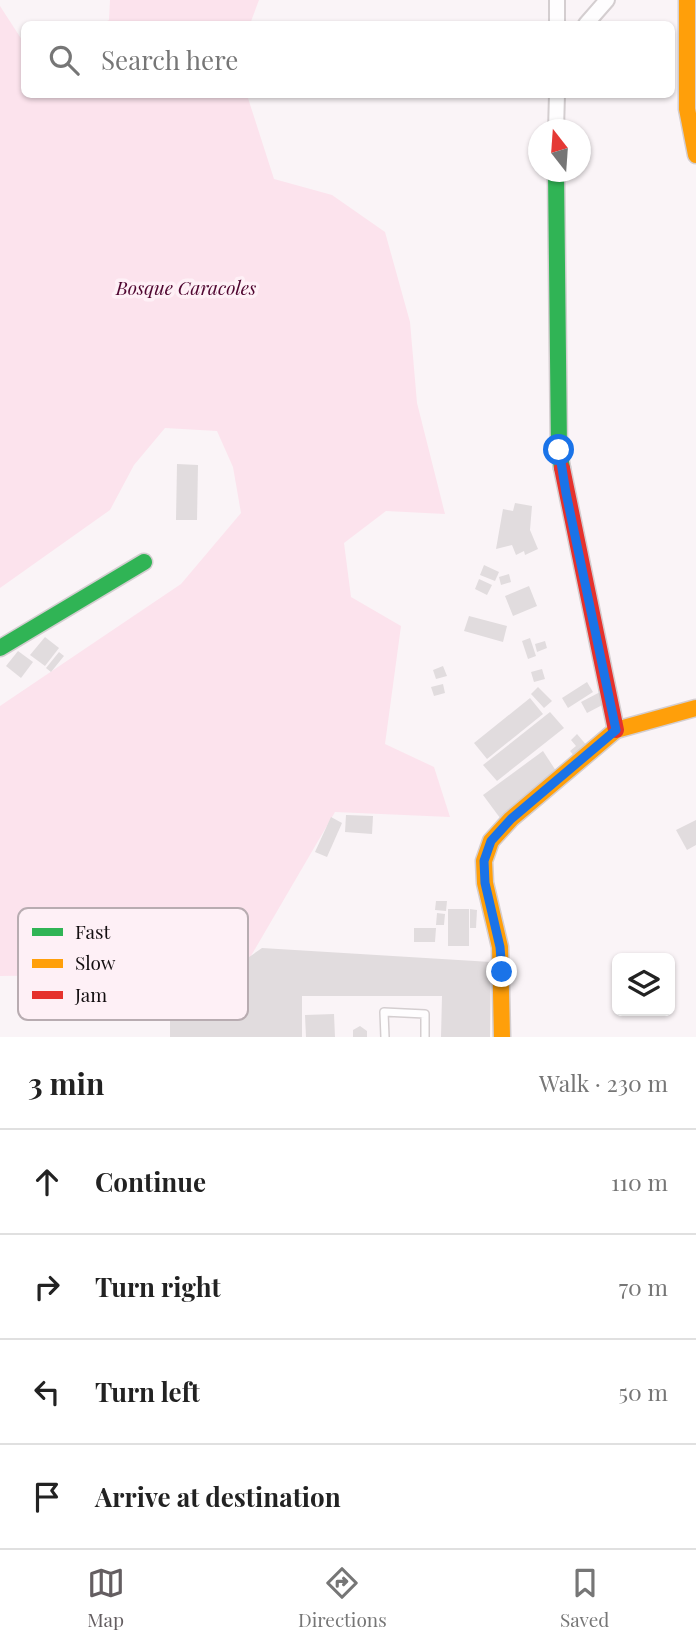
<!DOCTYPE html>
<html lang="en">
<head>
<meta charset="utf-8">
<style>
	body { margin:0; font-family:"Playfair Display",serif; background:#f2f2f2; color:#222 }
	.controls { position:absolute; right:21px; bottom:21px; display:grid; overflow:hidden; border-radius:10px; box-shadow:0 2px 5px #0004 }
	.controls button { width:63px; height:63px; display:grid; place-items:center; padding:0; border:0; border-bottom:2px solid #e0e0e0; background:#fff; color:#222; font:35px sans-serif }
	.compass { position:absolute; left:528px; top:119px; width:63px; height:63px; border-radius:50%; background:#fff; box-shadow:0 2px 5px #0004; rotate:343deg }
	.stop { position:absolute; width:21px; height:21px; margin:-16px; border:5px solid #1a73e8; border-radius:50%; background:#fff }
	.stop.end { background:#1a73e8; border-color:#fff; box-shadow:0 2px 7px #0008 }
	.list { margin:0; padding:0; list-style:none }
	h2 { display:flex; justify-content:space-between; align-items:center; height:91px; margin:0; padding:0 28px; font-size:30px }
	h2 small { font-size:23px; font-weight:400; color:#767676 }
	.list li { display:grid; grid-template-columns:46px 1fr auto; gap:21px; align-items:center; box-sizing:border-box; height:105px; padding:0 28px; border-top:2px solid #e0e0e0 }
	.list b { display:block; font-size:26px; white-space:nowrap }
	.list em { font-size:23px; font-style:normal; color:#767676 }
	.icon { flex:none; width:38px; height:38px; fill:none; stroke:currentColor; stroke-width:2; stroke-linecap:round; stroke-linejoin:round }
	.map { position:relative; flex:none; width:696px; height:1037px; overflow:hidden }
	.search { position:absolute; background:#fff; box-shadow:0 2px 5px #0004; left:21px; right:21px; top:21px; height:77px; display:flex; align-items:center; gap:18px; box-sizing:border-box; padding:0 24px; border-radius:10px; color:#767676; font-size:26px }
	.sheet { height:511px; background:#fff }
	nav { display:flex; justify-content:space-around; align-items:center; box-sizing:border-box; height:98px; border-top:2px solid #e0e0e0; background:#fff; font-size:19px; color:#767676 }
	nav a { display:grid; justify-items:center; gap:4px }
	nav .on { color:#645e61 }
	.map>svg:first-child { display:block }
	.green { fill:#fce3ed }
	.building { fill:#e1dcde }
	.lines { fill:none; stroke-linecap:round; stroke-linejoin:round }
	.lane-casing { stroke:#d4ced0; stroke-width:10 }
	.street-casing { stroke:#d4ced0; stroke-width:18 }
	.fast-casing { stroke:#d4ced0; stroke-width:19 }
	.slow-casing { stroke:#d4ced0; stroke-width:19 }
	.jam-casing { stroke:#d4ced0; stroke-width:19 }
	.lane { stroke:#fefdfe; stroke-width:7 }
	.street { stroke:#fefdfe; stroke-width:14 }
	.fast { stroke:#30b455; stroke-width:16 }
	.slow { stroke:#ff9f0a; stroke-width:16 }
	.jam { stroke:#e5322d; stroke-width:16 }
	.route { stroke:#1a73e8; stroke-width:9 }
	.labels { text-anchor:middle; stroke-width:7; stroke-linejoin:round; paint-order:stroke }
	.park-label { font-size:19px; font-style:italic; fill:#4f0630; stroke:#fef0f6 }
	.key { fill:#fef0f6; stroke:#b8acb1; stroke-width:2 }
	.key-label { font-size:19px; fill:#130e10 }
</style>
</head>
<body>
<div class="map">
<svg width="696" height="1037" viewBox="0 0 696 1037">
	<rect width="100%" height="100%" fill="#faf4f7"/>
	<!-- green -->
	<g class="green">
		<polygon points="110,0 259,0 250,24 102,24 109,20"/>
		<polygon points="0,6 24,43 24,94 247,95 274,179 332,195 385,232 410,322 417,403 445,514 386,511 344,543 351,597 401,626 385,744 434,767 450,817 335,812 241,973 0,976 0,706 181,584 241,513 233,467 217,431 165,428 134,465 110,510 0,588"/>
	</g>
	<!-- building -->
	<g class="building">
		<polygon points="177,464 198,465 197,520 176,520"/>
		<polygon points="515,503 532,506 530,530 538,549 525,555 524,551 516,555 512,545 496,549 503,509 513,511"/>
		<polygon points="484,565 499,572 495,581 480,575"/>
		<polygon points="509,574 511,582 501,585 499,577"/>
		<polygon points="479,579 492,585 487,595 475,589"/>
		<polygon points="529,586 537,606 513,616 505,596"/>
		<polygon points="469,616 507,626 503,642 464,631"/>
		<polygon points="45,637 59,648 45,666 30,655"/>
		<polygon points="530,638 536,656 528,659 522,641"/>
		<polygon points="545,641 547,648 537,652 535,644"/>
		<polygon points="18,651 33,662 21,678 6,666"/>
		<polygon points="59,652 64,656 51,672 46,668"/>
		<polygon points="443,666 447,676 436,679 433,670"/>
		<polygon points="542,669 545,679 534,682 531,672"/>
		<polygon points="587,682 593,692 568,708 562,698"/>
		<polygon points="443,684 445,693 434,696 431,687"/>
		<polygon points="538,687 552,701 544,708 531,694"/>
		<polygon points="602,691 608,702 587,713 581,702"/>
		<polygon points="530,698 543,714 487,759 474,743"/>
		<polygon points="550,712 564,728 497,781 483,765"/>
		<polygon points="577,734 588,747 575,757 570,751 576,746 571,740"/>
		<polygon points="543,751 560,777 503,822 483,795"/>
		<polygon points="346,815 373,816 372,834 345,832"/>
		<polygon points="331,817 342,823 327,857 315,852"/>
		<polygon points="696,820 696,845 687,850 676,830"/>
		<polygon points="436,901 447,901 446,911 435,910"/>
		<rect x="448" y="909" width="21" height="37"/>
		<polygon points="470,909 477,910 476,928 470,928"/>
		<polygon points="437,913 445,914 444,925 436,925"/>
		<polygon points="414,928 436,928 435,942 414,942"/>
		<polygon points="262,948 491,962 490,1037 441,1037 442,996 302,996 302,1037 170,1037 170,976 225,974"/>
		<polygon points="334,1014 335,1037 306,1037 305,1015"/>
		<polygon points="360,1026 367,1031 367,1037 353,1037 353,1030"/>
	</g>
	<g class="lines">
		<!-- lane casing -->
		<g class="lane-casing">
			<polyline id="lane" points="385,1037 384,1012 425,1014 425,1037"/>
		</g>
		<!-- street casing -->
		<g class="street-casing">
			<g id="street">
				<polyline points="557,0 557,24"/>
				<polyline points="586,24 607,0"/>
				<polyline points="556,130 557,94"/>
			</g>
		</g>
		<!-- fast casing -->
		<g class="fast-casing">
			<g id="fast">
				<polyline points="556,172 559,450 562,468"/>
				<polyline points="0,648 144,562"/>
			</g>
		</g>
		<!-- slow casing -->
		<g class="slow-casing">
			<g id="slow">
				<polyline points="687,0 687,109 696,155"/>
				<polyline points="502,1037 500,947 485,883 484,861 491,841 511,819 616,730 696,708"/>
			</g>
		</g>
		<!-- jam casing -->
		<g class="jam-casing">
			<polyline id="jam" points="562,468 616,730"/>
		</g>
		<!-- lane -->
		<use href="#lane" class="lane"/>
		<!-- street -->
		<use href="#street" class="street"/>
		<!-- fast -->
		<use href="#fast" class="fast"/>
		<!-- slow -->
		<use href="#slow" class="slow"/>
		<!-- jam -->
		<use href="#jam" class="jam"/>
	</g>
	<g class="lines">
		<!-- route -->
		<polyline class="route" points="502,972 500,947 485,883 484,861 491,841 511,819 616,730 566,493 559,450"/>
	</g>
	<g class="labels">
		<!-- park labels -->
		<g class="park-label">
			<text x="186" y="295">Bosque Caracoles</text>
		</g>
	</g>
	<!-- legend -->
	<rect x="18" y="908" width="230" height="112" rx="10" class="key"/>
	<rect x="32" y="928" width="31" height="8" fill="#30b455"/>
	<rect x="32" y="959" width="31" height="9" fill="#ff9f0a"/>
	<rect x="32" y="991" width="31" height="8" fill="#e5322d"/>
	<g class="key-label">
		<text x="75" y="939">Fast</text>
		<text x="75" y="970">Slow</text>
		<text x="75" y="1002">Jam</text>
	</g>
</svg>
<div class="controls">
<button><svg class="icon" aria-label="layers" viewBox="0 0 24 24"><path d="M12 4l9 5-9 5-9-5zM3 14l9 5 9-5"/></svg></button>
</div>
<svg class="compass" viewBox="-18 -18 36 36"><path d="M0-13l5 13h-10z" fill="#e53935"/><path d="M0 13l5-13h-10z" fill="#767676"/></svg>
<div class="stop" style="left:559px;top:450px"></div>
<div class="stop end" style="left:502px;top:972px"></div>
<div class="search"><svg class="icon" aria-label="search" viewBox="0 0 24 24"><circle cx="10" cy="10" r="6"/><path d="M15 15l6 6"/></svg>Search here</div>
</div>
<section class="sheet">
<h2>3 min<small>Walk · 230 m</small></h2>
<ul class="list">
<li><svg class="icon" aria-label="ahead" viewBox="0 0 24 24"><path d="M12 20V5M6 11l6-6 6 6"/></svg><div><b>Continue</b></div><em>110 m</em></li>
<li><svg class="icon" aria-label="right" viewBox="0 0 24 24"><path d="M7 20v-9h11M14 6l5 5-5 5"/></svg><div><b>Turn right</b></div><em>70 m</em></li>
<li><svg class="icon" aria-label="left" viewBox="0 0 24 24"><path d="M17 20v-9H6M10 6l-5 5 5 5"/></svg><div><b>Turn left</b></div><em>50 m</em></li>
<li><svg class="icon" aria-label="arrive" viewBox="0 0 24 24"><path d="M6 21V4h12l-3 4 3 4H6"/></svg><div><b>Arrive at destination</b></div></li>
</ul>
</section>
<nav>
<a class="on"><svg class="icon" aria-label="map" viewBox="0 0 24 24"><path d="M3 6l6-2 6 2 6-2v14l-6 2-6-2-6 2zM9 4v14M15 6v14"/></svg>Map</a>
<a><svg class="icon" aria-label="directions" viewBox="0 0 24 24"><path d="M12 3l9 9-9 9-9-9zM9 14v-3h6M13 9l2 2-2 2"/></svg>Directions</a>
<a><svg class="icon" aria-label="saved" viewBox="0 0 24 24"><path d="M7 4h10v16l-5-4-5 4z"/></svg>Saved</a>
</nav>
</body>
</html>
